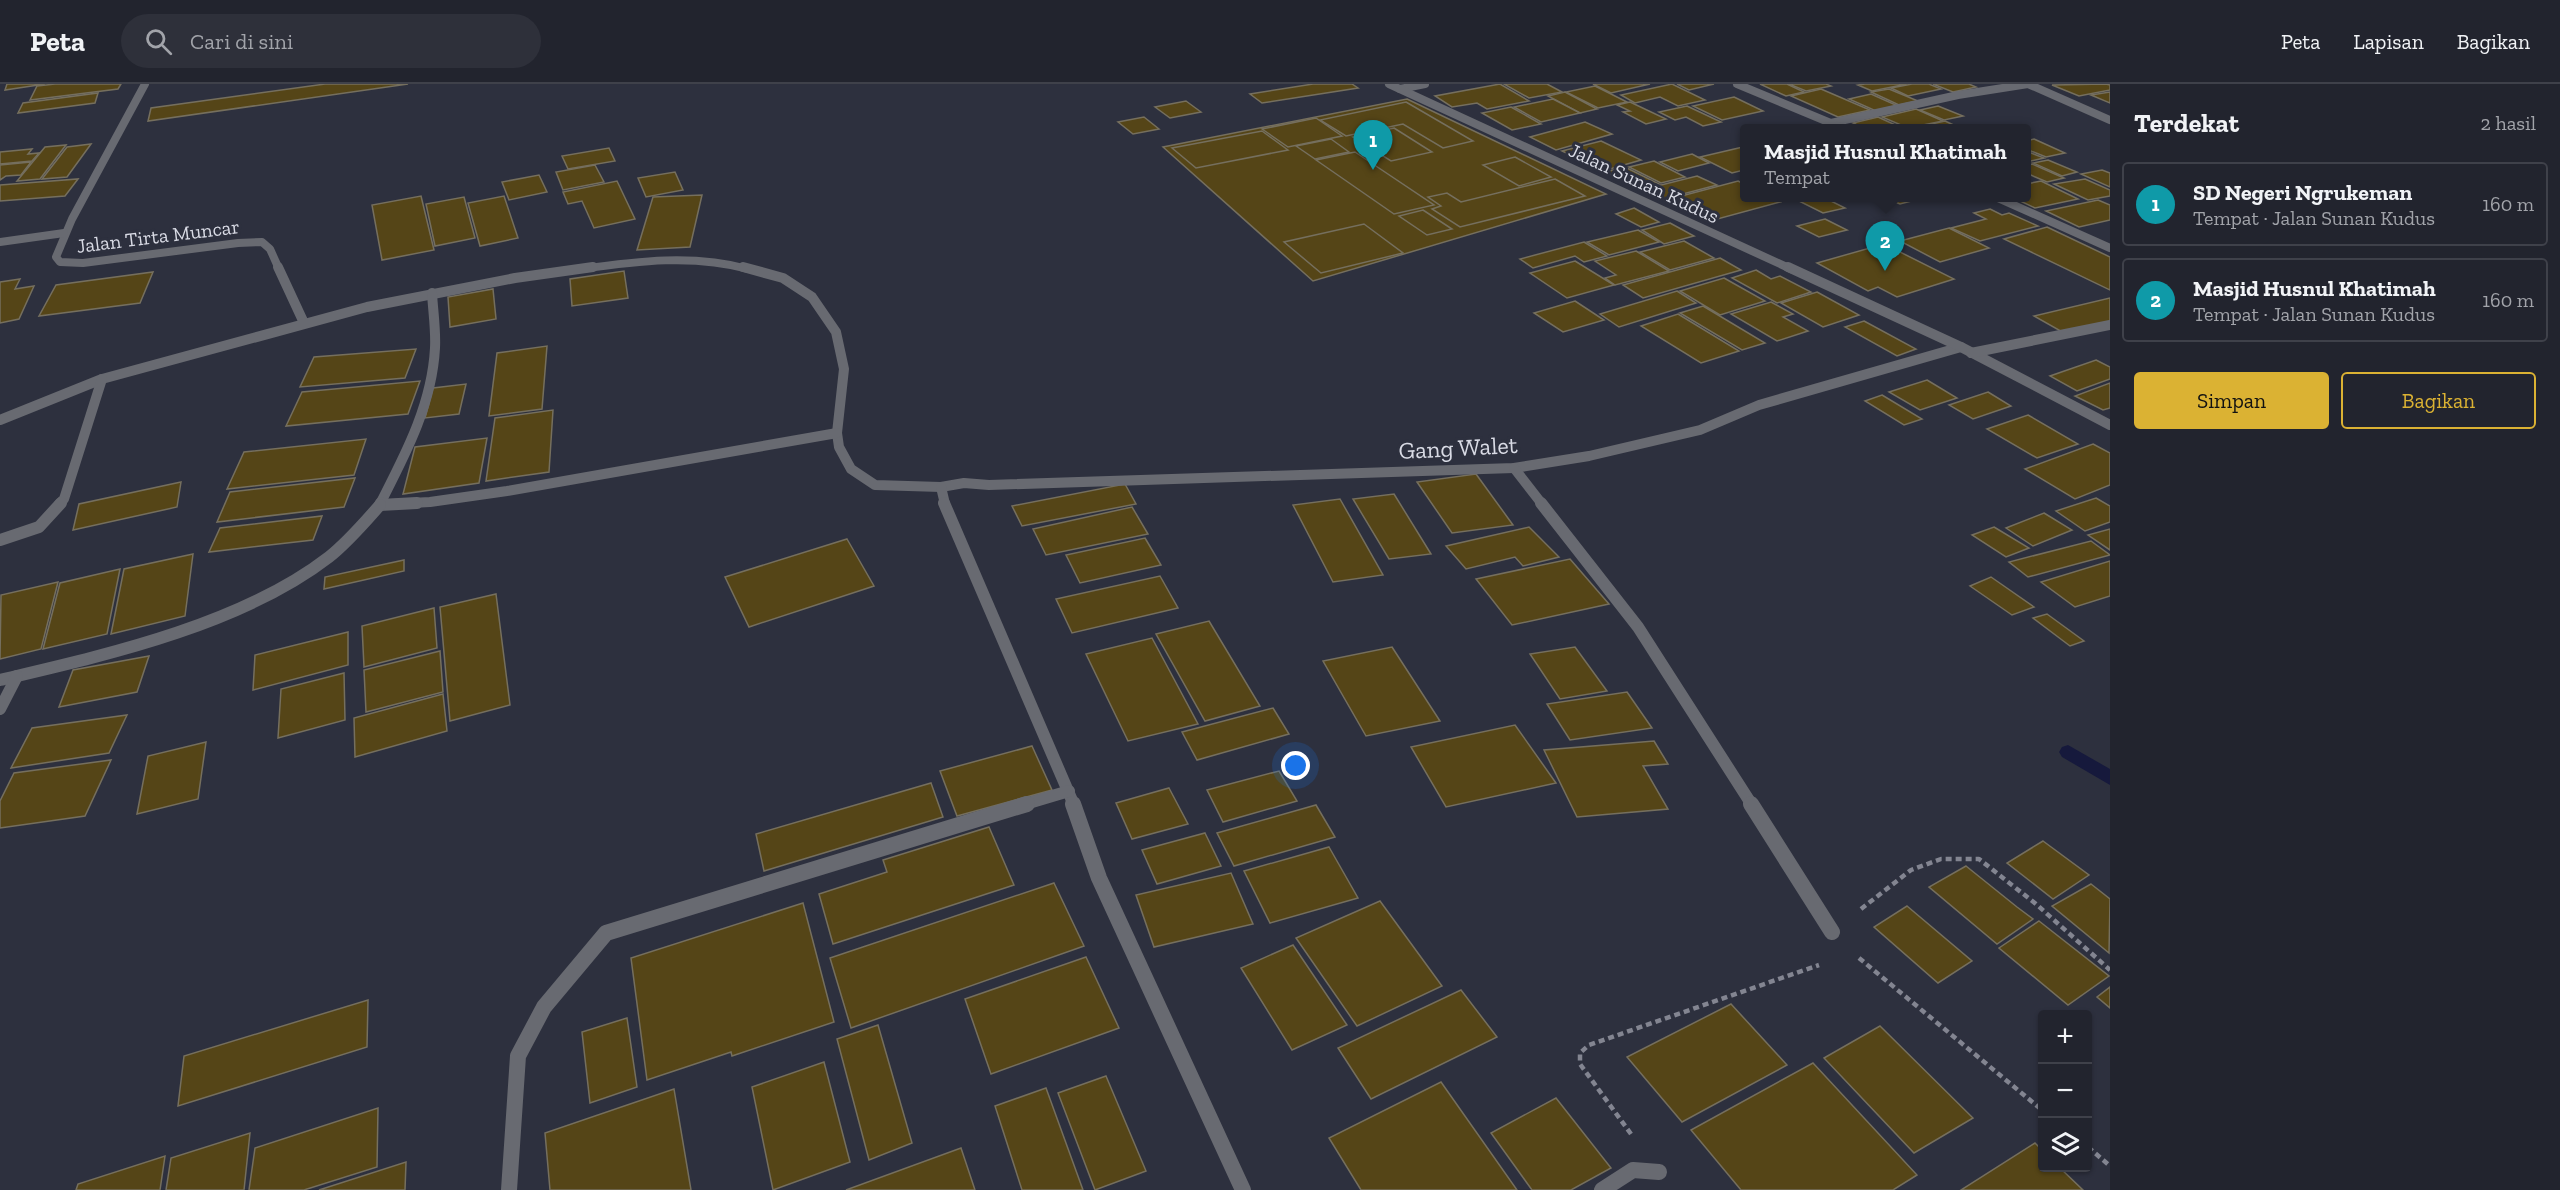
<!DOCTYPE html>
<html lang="id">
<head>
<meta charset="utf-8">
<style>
	body { margin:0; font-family:"Zilla Slab",serif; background:#2e303a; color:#f1f3f6 }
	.controls { position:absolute; right:18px; bottom:18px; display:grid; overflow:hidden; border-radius:6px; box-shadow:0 2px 4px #0004 }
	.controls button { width:54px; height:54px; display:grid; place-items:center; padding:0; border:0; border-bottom:2px solid #3f414a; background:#22242e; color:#f1f3f6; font:30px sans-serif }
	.you { position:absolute; left:1296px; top:682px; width:21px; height:21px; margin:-15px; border:4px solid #fff; border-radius:50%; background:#1a73e8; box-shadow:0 0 0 9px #1a73e833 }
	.badge { display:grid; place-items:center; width:39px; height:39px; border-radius:50%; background:#dbb233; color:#fff; font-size:20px; font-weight:700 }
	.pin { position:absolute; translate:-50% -50px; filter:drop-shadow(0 2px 3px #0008) }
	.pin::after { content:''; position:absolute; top:32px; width:21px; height:18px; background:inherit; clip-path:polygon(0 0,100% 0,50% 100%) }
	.popup { position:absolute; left:1740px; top:40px; width:291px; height:78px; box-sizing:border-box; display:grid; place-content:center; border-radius:6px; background:#22242e; filter:drop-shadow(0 2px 4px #0005); font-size:20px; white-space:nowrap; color:#a2a4aa }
	.popup b { font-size:22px; color:#f1f3f6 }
	.popup::after { content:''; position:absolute; left:50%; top:100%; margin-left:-12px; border:12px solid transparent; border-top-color:#22242e }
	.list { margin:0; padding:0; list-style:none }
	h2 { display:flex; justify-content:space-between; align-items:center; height:78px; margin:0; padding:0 24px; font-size:26px }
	h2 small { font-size:20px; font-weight:400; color:#a2a4aa }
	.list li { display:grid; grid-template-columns:39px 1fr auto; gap:18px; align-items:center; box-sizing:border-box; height:84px; margin:0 12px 12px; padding:0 12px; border:2px solid #3f414a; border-radius:6px }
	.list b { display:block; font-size:22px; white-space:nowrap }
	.list p { margin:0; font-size:20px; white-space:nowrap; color:#a2a4aa }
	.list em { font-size:20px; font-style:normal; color:#a2a4aa }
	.actions { display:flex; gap:12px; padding:18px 24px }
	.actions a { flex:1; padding:14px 0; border:2px solid #dbb233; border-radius:6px; text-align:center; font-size:21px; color:#dbb233 }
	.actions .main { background:#dbb233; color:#111 }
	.icon { flex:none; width:33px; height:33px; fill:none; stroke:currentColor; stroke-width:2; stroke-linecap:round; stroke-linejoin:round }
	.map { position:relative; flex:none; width:2110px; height:1106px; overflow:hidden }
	header { display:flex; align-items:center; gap:36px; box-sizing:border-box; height:84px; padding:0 30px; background:#22242e; border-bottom:2px solid #3f414a }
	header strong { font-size:28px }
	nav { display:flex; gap:33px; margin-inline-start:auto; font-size:21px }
	.search { width:420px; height:54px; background:#2e303a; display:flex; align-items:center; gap:15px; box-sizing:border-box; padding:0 21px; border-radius:33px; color:#a2a4aa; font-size:22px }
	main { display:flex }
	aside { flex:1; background:#22242e }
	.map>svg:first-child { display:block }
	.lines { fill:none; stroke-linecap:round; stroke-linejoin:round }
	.stream { fill:#16193c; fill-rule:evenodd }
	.building { fill:#554517; stroke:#756f5e; stroke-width:1.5 }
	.path { stroke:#838591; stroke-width:4.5; stroke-dasharray:6 4; stroke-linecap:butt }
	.minor-far3 { stroke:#686a71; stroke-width:8 }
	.minor-far2 { stroke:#686a71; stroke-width:10 }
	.minor-far1 { stroke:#686a71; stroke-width:12 }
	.minor { stroke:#686a71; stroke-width:16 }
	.tertiary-far1 { stroke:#686a71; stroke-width:8 }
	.tertiary { stroke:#686a71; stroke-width:10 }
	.labels { text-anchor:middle; stroke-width:6; stroke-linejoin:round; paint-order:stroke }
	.far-street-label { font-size:20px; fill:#d9dbe5; stroke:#2d303e }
	.street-label { font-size:24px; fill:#d9dbe5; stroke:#2d303e }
</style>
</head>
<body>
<header>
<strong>Peta</strong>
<div class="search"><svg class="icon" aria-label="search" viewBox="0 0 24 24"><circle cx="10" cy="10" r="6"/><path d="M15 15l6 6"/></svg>Cari di sini</div>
<nav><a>Peta</a><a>Lapisan</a><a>Bagikan</a></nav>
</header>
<main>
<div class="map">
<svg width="2110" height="1106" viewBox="0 0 2110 1106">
	<rect width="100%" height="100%" fill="#2d303e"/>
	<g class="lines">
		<!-- stream -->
		<polygon class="stream" points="2068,661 2110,685 2110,701 2062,673 2059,668 2062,663"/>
	</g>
	<!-- building -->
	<g class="building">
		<polygon points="7,0 45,0 5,6"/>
		<polygon points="55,0 121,0 118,5 30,16 37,2"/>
		<polygon points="325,0 408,0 148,37 151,24"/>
		<polygon points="1313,0 1352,0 1358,4 1262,19 1250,10"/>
		<polygon points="1500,0 1529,17 1487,25 1477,19 1452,23 1435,12"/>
		<polygon points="1504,0 1547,0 1562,8 1529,14"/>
		<polygon points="1593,0 1650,0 1611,9"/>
		<polygon points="1672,0 1705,16 1678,22 1660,13 1635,19 1621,11"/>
		<polygon points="1677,0 1714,0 1689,6"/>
		<polygon points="1760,0 1787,0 1804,8 1786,12"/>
		<polygon points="1789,0 1826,0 1831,2 1806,7"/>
		<polygon points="1865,0 1907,0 1872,7 1858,1"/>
		<polygon points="1912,0 1929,0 1941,5 1908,12 1891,4"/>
		<polygon points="1933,0 1969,0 1976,3 1953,8"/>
		<polygon points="2106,0 2110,1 2110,6 2079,12 2052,1"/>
		<polygon points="1595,2 1627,18 1598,24 1566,8"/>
		<polygon points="1821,5 1870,26 1838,33 1791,12"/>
		<polygon points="1889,5 1918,17 1899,21 1871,8"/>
		<polygon points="1565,8 1597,25 1580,29 1548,12"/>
		<polygon points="2110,8 2110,19 2091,11"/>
		<polygon points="98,9 95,19 18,29 23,19"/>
		<polygon points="1871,10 1898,22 1876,27 1849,15"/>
		<polygon points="1734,13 1763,27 1722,36 1693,22"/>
		<polygon points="1407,15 1606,110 1313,197 1163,63"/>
		<polygon points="1553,15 1580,29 1541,38 1514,23"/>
		<polygon points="1186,17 1201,28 1170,34 1155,23"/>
		<polygon points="1406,18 1473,57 1443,64 1403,40 1346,52 1320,36"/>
		<polygon points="1630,18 1666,35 1646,40 1623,28 1630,27 1617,21"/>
		<polygon points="1687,22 1721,38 1703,42 1686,33 1675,36 1659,28"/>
		<polygon points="1938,22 1963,32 1944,36 1920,26"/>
		<polygon points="1511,23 1541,40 1512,46 1482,29"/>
		<polygon points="1916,25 1943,37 1908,44 1882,33"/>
		<polygon points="1144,33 1159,45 1133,50 1118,38"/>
		<polygon points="1878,33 1904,45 1866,45 1853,39"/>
		<polygon points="1316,34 1342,52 1288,63 1262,45"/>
		<polygon points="1945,37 1962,45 1935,45 1927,41"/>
		<polygon points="1585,38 1612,50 1556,66 1530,53"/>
		<polygon points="1394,44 1432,68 1391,77 1353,53"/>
		<polygon points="1262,47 1288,66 1196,84 1172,64"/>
		<polygon points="1331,55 1349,68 1315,75 1296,62"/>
		<polygon points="2034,55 2065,69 2046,73 2026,65 2026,57"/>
		<polygon points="1601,57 1641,76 1603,87 1562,67"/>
		<polygon points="91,60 67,93 42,95 67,63"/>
		<polygon points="66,61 40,95 17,97 45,63"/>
		<polygon points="1743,63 1744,86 1732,89 1700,73"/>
		<polygon points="609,64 615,77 568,85 562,72"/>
		<polygon points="32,65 28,70 39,69 32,77 0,80 0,68"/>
		<polygon points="2026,67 2044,74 2026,78"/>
		<polygon points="1355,68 1434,121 1394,130 1316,76"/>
		<polygon points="1692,70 1709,79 1678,87 1660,78"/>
		<polygon points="1515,73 1551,93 1519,102 1483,81"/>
		<polygon points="2048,76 2077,88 2062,92 2033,79"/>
		<polygon points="1654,77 1685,93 1661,99 1629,83"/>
		<polygon points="31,78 21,91 6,92 0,96 0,81"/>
		<polygon points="2032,80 2064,94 2047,98 2026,89 2026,82"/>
		<polygon points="595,81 604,98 563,106 556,88"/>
		<polygon points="1625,83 1659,100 1639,105 1605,88"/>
		<polygon points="2102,86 2110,89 2110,103 2081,90"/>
		<polygon points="675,88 683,106 646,113 638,94"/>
		<polygon points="539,91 547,108 509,116 502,98"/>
		<polygon points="1697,92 1717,101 1660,116 1641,106"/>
		<polygon points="78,95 65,112 0,117 0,101"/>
		<polygon points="1555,95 1585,112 1460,143 1432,125 1441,122 1428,113 1447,109 1461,118"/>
		<polygon points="2085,95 2110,106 2110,112 2088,116 2054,100"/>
		<polygon points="617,97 635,135 594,144 582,117 568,120 563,108"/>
		<polygon points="1738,97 1744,100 1744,114 1771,114 1780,118 1710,137 1670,115"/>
		<polygon points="2041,97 2078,115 2035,124 2014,114 2026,114 2026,100"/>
		<polygon points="702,111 690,163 637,166 653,113"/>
		<polygon points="421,112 434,166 382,176 372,121"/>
		<polygon points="504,112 518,154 480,162 468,119"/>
		<polygon points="464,113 475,154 435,162 426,120"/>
		<polygon points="1812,114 1825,114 1845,124 1823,129 1799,117"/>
		<polygon points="1885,114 1923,114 1900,120"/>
		<polygon points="2098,116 2110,121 2110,136 2079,143 2046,127"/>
		<polygon points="1634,124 1659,138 1641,143 1616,130"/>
		<polygon points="1990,125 2002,131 2009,129 2038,142 1980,157 1951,144 1986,135 1974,129"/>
		<polygon points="1423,126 1452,145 1427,151 1399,132"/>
		<polygon points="1825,135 1847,146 1819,153 1797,142"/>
		<polygon points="1670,139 1694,152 1664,160 1642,146"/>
		<polygon points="1364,140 1403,169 1321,189 1284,158"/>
		<polygon points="2047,143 2110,173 2110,206 2004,155"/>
		<polygon points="1949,144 1989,164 1940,178 1900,157"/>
		<polygon points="1638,146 1659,158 1609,171 1587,158"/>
		<polygon points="1684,157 1714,174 1670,186 1640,168"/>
		<polygon points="1584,158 1607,172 1584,178 1575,172 1533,184 1520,175"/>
		<polygon points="1884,160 1954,195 1897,213 1878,203 1868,207 1817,179"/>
		<polygon points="1636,167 1669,187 1615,201 1605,194 1616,191 1595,177"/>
		<polygon points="1720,174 1741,186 1643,214 1623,201"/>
		<polygon points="1575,177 1614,201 1567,214 1530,189"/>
		<polygon points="1756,186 1771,195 1780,192 1811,208 1777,219 1732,194"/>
		<polygon points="624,187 628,214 572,222 570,195"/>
		<polygon points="153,188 140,219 39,232 56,201"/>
		<polygon points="1724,194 1765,217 1720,231 1680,207"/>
		<polygon points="20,195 15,205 34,202 19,235 0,239 0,198"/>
		<polygon points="493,205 496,235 450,243 448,213"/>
		<polygon points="1677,207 1696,219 1619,243 1600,230"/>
		<polygon points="1817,208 1859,231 1823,243 1781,219"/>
		<polygon points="2110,214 2110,238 2064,249 2034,232"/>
		<polygon points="1575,217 1604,236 1563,248 1534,229"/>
		<polygon points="1771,218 1793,230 1783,233 1808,247 1777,257 1731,230"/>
		<polygon points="1703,222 1765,259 1742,266 1680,229"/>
		<polygon points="1678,230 1739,267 1701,279 1641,242"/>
		<polygon points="1864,237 1916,265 1897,272 1845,243"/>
		<polygon points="547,262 542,325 489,332 497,269"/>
		<polygon points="416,265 405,294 300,303 314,273"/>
		<polygon points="2096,276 2110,283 2110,295 2077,307 2050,292"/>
		<polygon points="1927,296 1957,314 1920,326 1889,308"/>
		<polygon points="420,297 408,330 286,342 302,308"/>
		<polygon points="2110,299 2110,324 2103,326 2075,312"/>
		<polygon points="466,300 459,330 425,334 433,304"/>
		<polygon points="1988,308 2011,322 1973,335 1949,321"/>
		<polygon points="1882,311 1922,335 1904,341 1865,317"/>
		<polygon points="553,326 549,388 486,397 495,334"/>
		<polygon points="2028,331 2078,360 2037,374 1987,345"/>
		<polygon points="487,354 479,399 403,410 415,363"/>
		<polygon points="366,355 354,391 227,405 244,368"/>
		<polygon points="2093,360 2110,369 2110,401 2075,415 2025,385"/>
		<polygon points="1476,390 1513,441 1452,449 1417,398"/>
		<polygon points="355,394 344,423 217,438 230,408"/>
		<polygon points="181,398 177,423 73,446 79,420"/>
		<polygon points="1125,400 1136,420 1022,442 1012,422"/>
		<polygon points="1394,410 1431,470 1389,475 1353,415"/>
		<polygon points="2096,414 2110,422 2110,438 2085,447 2056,427"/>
		<polygon points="1340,415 1383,491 1333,498 1293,421"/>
		<polygon points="1132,423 1148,450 1046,471 1033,445"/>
		<polygon points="2044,429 2072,446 2033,462 2006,444"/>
		<polygon points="322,432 313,456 209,468 220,444"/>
		<polygon points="1529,443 1559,473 1523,482 1515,473 1466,485 1446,462"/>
		<polygon points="1994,443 2029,464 2006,473 1972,451"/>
		<polygon points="2110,445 2110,466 2088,451"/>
		<polygon points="1145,454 1161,481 1080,499 1066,471"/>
		<polygon points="847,455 874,502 749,543 725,493"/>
		<polygon points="2091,457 2110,471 2028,493 2009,478"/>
		<polygon points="193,470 185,532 111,550 124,485"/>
		<polygon points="1570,475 1609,520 1512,541 1476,495"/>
		<polygon points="404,476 404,487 324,505 325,493"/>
		<polygon points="2110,477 2110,512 2075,523 2041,498"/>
		<polygon points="120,485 107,550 43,565 60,499"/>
		<polygon points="1160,492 1178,524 1072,549 1056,515"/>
		<polygon points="1991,493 2034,523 2012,531 1970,502"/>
		<polygon points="58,498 41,565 0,575 1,511"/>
		<polygon points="496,510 510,621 450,637 440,523"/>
		<polygon points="434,524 437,564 364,583 362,542"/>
		<polygon points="2047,530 2084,557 2070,562 2033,534"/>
		<polygon points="1209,537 1260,622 1205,637 1156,550"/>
		<polygon points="348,548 348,581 253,606 255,571"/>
		<polygon points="1152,554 1198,640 1128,657 1086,570"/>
		<polygon points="1392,563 1440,637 1366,652 1323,577"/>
		<polygon points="1575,563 1607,607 1560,615 1530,570"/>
		<polygon points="440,567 443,608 366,628 364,586"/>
		<polygon points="149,572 137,608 59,623 73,586"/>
		<polygon points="344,589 345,636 278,654 281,605"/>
		<polygon points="1627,608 1652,644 1570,656 1547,620"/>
		<polygon points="443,610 447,647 355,673 354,634"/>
		<polygon points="1273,624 1289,650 1197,676 1182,648"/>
		<polygon points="127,631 109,669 11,684 32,644"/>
		<polygon points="1515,641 1556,699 1446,723 1411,663"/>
		<polygon points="1654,657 1668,680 1643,682 1668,725 1577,733 1544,666"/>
		<polygon points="206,658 198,715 137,730 148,672"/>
		<polygon points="1032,662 1052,706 957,732 940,687"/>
		<polygon points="111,676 85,732 0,744 0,717 14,689"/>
		<polygon points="1279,687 1297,717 1223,738 1207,706"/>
		<polygon points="931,699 943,733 764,787 756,750"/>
		<polygon points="1169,704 1188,740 1132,755 1116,719"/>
		<polygon points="1316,721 1335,753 1234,782 1217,749"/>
		<polygon points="989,743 1014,801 833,860 819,810 887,788 883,776"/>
		<polygon points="1205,749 1221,782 1157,800 1142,766"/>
		<polygon points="2043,757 2089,791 2053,815 2007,779"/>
		<polygon points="1329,763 1358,814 1270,839 1244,787"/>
		<polygon points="1966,782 2017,823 2033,835 1997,860 1929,803"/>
		<polygon points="1231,789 1253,840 1154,863 1136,811"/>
		<polygon points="1054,799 1084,862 851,944 830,874"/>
		<polygon points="2091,800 2110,815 2109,869 2052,822"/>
		<polygon points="1380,817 1442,902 1357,942 1296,854"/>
		<polygon points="803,819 834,938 732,972 731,968 647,996 631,874"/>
		<polygon points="1907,822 1972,877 1938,899 1874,843"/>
		<polygon points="2039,837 2109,892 2068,921 1999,864"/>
		<polygon points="1293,861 1347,941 1292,966 1241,884"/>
		<polygon points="1086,873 1119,944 991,990 965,915"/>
		<polygon points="2110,903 2110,924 2097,913"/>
		<polygon points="1461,906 1497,953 1371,1015 1338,964"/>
		<polygon points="368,916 367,963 178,1022 184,972"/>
		<polygon points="1731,920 1787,981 1682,1038 1627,973"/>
		<polygon points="627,934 637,1003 590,1019 582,948"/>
		<polygon points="878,941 912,1059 869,1076 837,955"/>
		<polygon points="1880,942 1973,1034 1914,1069 1824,974"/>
		<polygon points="824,978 850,1078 773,1106 752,1003"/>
		<polygon points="1813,979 1917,1091 1893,1106 1741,1106 1691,1046"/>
		<polygon points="1106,992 1146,1087 1095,1106 1058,1009"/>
		<polygon points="1441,998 1517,1106 1361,1106 1329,1054"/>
		<polygon points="1046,1004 1083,1106 1022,1106 995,1022"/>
		<polygon points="674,1005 691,1106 550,1106 545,1049"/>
		<polygon points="1556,1014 1611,1084 1571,1106 1532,1106 1491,1049"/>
		<polygon points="378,1024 377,1083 304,1106 249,1106 255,1064"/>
		<polygon points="250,1049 244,1106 166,1106 171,1074"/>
		<polygon points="2035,1059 2042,1066 2042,1084 2060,1084 2083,1106 1961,1106"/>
		<polygon points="961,1064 975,1106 846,1106"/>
		<polygon points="165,1072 160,1106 76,1106 78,1100"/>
		<polygon points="406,1078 405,1106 319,1106"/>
	</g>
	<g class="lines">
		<!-- path -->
		<g class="path">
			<polyline points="1861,825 1911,786 1941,775 1979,775 2036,820 2110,886"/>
			<polyline points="1859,874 2042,1026"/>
			<polyline points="1631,1050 1580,980 1580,969 1589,961 1819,881"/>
			<polyline points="2088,1063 2110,1082"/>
		</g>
		<!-- minor-far3 -->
		<g class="minor-far3">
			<polyline points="145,0 72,135 56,173 60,178 83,179 238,159 262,158 270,165 279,185"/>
			<polyline points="1400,5 1425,0"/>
			<polyline points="1831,39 1958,11 2028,0 2110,36"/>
			<polyline points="0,158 64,149"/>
			<path d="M582,185c55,-8 112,-15 166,0"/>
		</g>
		<!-- minor-far2 -->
		<g class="minor-far2">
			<polyline points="278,183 304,239"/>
			<polyline points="743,183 783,194 812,213 836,248 844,285 837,349 839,363 851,385 875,401 941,403 964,399 989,401 1514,384 1589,372 1700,346 1759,321 1961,263"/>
			<polyline points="0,336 102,295 367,223 515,194 593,183"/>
			<polyline points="1514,384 1542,420"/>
			<polyline points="941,403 945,420"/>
			<polyline points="59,420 64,415 102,295"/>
			<path d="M380,420c25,-49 52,-99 55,-156 1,-18 -2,-37 -3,-55"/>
			<polyline points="392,420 430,418 507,407 837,349"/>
		</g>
		<!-- minor-far1 -->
		<g class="minor-far1">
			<polyline points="381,419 380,421 417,419"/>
			<polyline points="944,419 1074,721"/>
			<polyline points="1541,419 1638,543 1752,721"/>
			<polyline points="0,456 39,443 61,419"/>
			<path d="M0,596c106,-25 241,-55 329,-123 19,-15 35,-34 51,-52"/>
			<polyline points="0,625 17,592"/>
			<polyline points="1022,721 1069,707"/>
		</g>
		<!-- minor -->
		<g class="minor">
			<polyline points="1073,720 1099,794 1243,1106"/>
			<polyline points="1751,720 1832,848"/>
			<polyline points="509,1106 518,972 544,923 606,849 1027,720"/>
			<polyline points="1602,1106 1633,1086 1659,1088"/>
		</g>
		<!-- tertiary-far1 -->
		<g class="tertiary-far1">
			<polyline points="1389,0 1791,185"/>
			<polyline points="1737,0 1845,45"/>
			<polyline points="1998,114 2110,164"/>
		</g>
		<!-- tertiary -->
		<g class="tertiary">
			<polyline points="1788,183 1961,263 2110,341"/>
			<polyline points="1971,269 2110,241"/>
		</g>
	</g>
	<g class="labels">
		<!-- far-street labels -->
		<g class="far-street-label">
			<text transform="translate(1644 99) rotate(25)" y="7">Jalan Sunan Kudus</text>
			<text transform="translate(158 152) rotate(-7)" y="7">Jalan Tirta Muncar</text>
		</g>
		<!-- street labels -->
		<g class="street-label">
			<text transform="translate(1458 364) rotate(-3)" y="8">Gang Walet</text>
		</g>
	</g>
</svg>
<div class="controls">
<button>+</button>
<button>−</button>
<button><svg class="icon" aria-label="layers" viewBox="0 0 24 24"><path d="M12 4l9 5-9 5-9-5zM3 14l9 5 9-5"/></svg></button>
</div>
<div class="you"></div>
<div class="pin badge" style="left:1373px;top:86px;background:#0f9aa8">1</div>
<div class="pin badge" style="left:1885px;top:187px;background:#0f9aa8">2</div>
<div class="popup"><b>Masjid Husnul Khatimah</b>Tempat</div>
</div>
<aside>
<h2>Terdekat<small>2 hasil</small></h2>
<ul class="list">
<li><span class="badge" style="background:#0f9aa8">1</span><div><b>SD Negeri Ngrukeman</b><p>Tempat · Jalan Sunan Kudus</p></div><em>160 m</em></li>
<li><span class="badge" style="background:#0f9aa8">2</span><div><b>Masjid Husnul Khatimah</b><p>Tempat · Jalan Sunan Kudus</p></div><em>160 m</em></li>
</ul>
<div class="actions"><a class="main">Simpan</a><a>Bagikan</a></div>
</aside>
</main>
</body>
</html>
